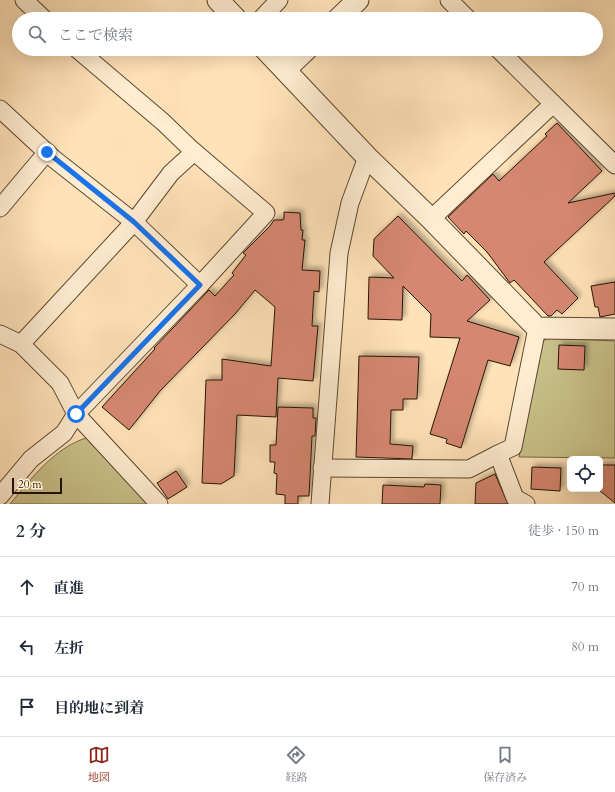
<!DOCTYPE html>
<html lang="ja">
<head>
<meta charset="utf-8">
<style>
	body { margin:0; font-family:Cardo,"Noto Serif JP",serif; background:#f6f6f7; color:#1f2937 }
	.controls { position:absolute; right:12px; bottom:12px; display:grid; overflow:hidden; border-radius:6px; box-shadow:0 4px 16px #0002 }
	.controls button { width:36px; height:36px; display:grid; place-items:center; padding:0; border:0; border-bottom:1px solid #e0e1e3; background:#fff; color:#1f2937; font:20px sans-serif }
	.scale { position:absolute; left:12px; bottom:10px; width:50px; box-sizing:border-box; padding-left:4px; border:2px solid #241603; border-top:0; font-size:11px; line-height:14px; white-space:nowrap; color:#241603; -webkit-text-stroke:3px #ffecd1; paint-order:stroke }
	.stop { position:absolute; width:12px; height:12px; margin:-9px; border:3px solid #1a73e8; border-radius:50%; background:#fff }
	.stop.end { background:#1a73e8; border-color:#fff; box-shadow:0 1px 4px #0008 }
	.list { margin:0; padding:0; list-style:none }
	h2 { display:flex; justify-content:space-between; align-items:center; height:52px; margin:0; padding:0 16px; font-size:17px }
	h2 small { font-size:13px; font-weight:400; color:#747a83 }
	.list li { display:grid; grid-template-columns:26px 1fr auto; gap:12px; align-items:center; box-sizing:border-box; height:60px; padding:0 16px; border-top:1px solid #e0e1e3 }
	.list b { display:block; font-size:15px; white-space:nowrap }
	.list em { font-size:13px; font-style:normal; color:#747a83 }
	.icon { flex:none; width:22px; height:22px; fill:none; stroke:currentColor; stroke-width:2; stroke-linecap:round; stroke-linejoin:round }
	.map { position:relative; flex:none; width:615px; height:504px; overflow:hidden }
	.search { position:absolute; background:#fff; box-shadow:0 4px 16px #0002; left:12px; right:12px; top:12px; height:44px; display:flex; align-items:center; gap:10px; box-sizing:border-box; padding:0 14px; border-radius:22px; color:#747a83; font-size:15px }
	.sheet { height:232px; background:#fff }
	nav { display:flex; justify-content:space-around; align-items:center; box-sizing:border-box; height:56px; border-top:1px solid #e0e1e3; background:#fff; font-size:11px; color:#747a83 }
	nav a { display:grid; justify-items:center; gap:2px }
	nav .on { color:#8f2418 }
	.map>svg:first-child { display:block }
	.green { fill:#c9c089; stroke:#766b46 }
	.building { fill:#d68771; stroke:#241603; filter:url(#shadow) }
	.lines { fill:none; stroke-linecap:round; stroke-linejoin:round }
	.minor-casing { stroke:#5b4930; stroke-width:19 }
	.tertiary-casing { stroke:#5b4930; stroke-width:23 }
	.minor { stroke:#ffecd1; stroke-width:17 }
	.tertiary { stroke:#ffecd1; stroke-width:21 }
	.route { stroke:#1a73e8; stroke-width:5 }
</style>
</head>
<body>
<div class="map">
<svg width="615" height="504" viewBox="0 0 615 504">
	<defs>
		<filter id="shadow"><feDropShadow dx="3.5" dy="-3.5" stdDeviation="2" flood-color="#0004"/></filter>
	</defs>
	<rect width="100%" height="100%" fill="#ffe2b8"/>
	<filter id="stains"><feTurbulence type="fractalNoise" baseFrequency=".005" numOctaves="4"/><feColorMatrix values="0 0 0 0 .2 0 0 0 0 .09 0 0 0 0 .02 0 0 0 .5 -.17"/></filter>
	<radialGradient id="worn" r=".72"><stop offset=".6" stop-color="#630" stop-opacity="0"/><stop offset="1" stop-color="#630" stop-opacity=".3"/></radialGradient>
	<!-- green -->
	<g class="green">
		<polygon points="548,338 615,341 615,458 519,457 542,342"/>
		<path d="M86,438l64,66h-140c21,-25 44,-56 76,-66z"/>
	</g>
	<!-- building -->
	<g class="building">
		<polygon points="557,123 602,171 568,203 615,193 615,196 544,262 578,298 562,314 557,310 551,316 548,316 514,280 510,283 487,252 466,231 464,234 448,217 493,174 499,181 547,136 545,134"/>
		<polygon points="284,212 300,213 301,230 303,230 302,240 305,240 302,270 320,271 319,292 314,291 312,326 318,326 313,381 278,378 276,417 237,415 234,476 221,484 202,483 206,380 222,380 222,359 271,366 275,307 255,290 235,314 160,391 129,430 102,407 155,349 154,348 209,290 215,296 234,275 232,273 246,255 243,253 270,226 274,220 282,220 284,219"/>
		<polygon points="398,216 462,281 467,275 490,300 467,321 519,337 510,366 488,360 461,448 446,443 447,439 430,434 460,338 430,337 431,314 403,286 402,320 368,319 369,277 394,278 373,256 374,239"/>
		<polygon points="615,282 615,314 600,317 598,307 595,307 591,286"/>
		<polygon points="559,345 585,346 584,370 558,369"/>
		<polygon points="359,356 419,357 417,399 403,399 403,410 391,410 390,444 413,446 412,459 356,457"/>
		<polygon points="278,407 313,408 313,418 316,418 315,436 312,436 309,496 298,496 298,504 285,504 285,495 276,494 277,474 274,473 275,462 270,462 270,445 276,445"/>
		<polygon points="600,465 615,465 615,503 600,491"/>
		<polygon points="532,467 561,468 560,491 531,489"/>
		<polygon points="176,471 187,487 168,499 157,483"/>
		<polygon points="495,474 508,504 475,504 476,483"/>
		<polygon points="425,484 441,485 440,504 382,504 383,485 424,487"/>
	</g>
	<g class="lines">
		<!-- minor casing -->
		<g class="minor-casing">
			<g id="minor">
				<polyline points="24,0 44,19"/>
				<polyline points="449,0 468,19"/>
				<polyline points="261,19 279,0"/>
				<polyline points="498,49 615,165"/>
				<polyline points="0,109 54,159 134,222 200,285 266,213 191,149 163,122 77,49"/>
				<polyline points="0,208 47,152"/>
				<polyline points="431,219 553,104"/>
				<polyline points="0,334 21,344 60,383 76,414 159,504"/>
				<polyline points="21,344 134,222 171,173 194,152"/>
				<polyline points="498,454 513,447 537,328"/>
				<polyline points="322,468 469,469 498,454 515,498 526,504"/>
				<polyline points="0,496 31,459 64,433 76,414 200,285"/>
				<polyline points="320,504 339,253 350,203 367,157"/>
			</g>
		</g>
		<!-- tertiary casing -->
		<g class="tertiary-casing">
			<g id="tertiary">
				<polyline points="218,0 236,19"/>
				<polyline points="338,19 358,0"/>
				<polyline points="265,49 367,157 431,219 537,328 615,329"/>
				<polyline points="285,70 307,49"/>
			</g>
		</g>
		<!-- minor -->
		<use href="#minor" class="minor"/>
		<!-- tertiary -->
		<use href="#tertiary" class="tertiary"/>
	</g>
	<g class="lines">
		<!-- route -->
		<polyline class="route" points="47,152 134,222 200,285 76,414"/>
	</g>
	<rect width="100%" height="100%" filter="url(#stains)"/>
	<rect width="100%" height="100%" fill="url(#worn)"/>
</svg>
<div class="controls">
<button><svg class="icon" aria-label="locate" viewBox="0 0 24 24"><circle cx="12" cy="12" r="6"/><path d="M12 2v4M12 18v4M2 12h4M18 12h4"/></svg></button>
</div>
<div class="scale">20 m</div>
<div class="stop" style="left:76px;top:414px"></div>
<div class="stop end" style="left:47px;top:152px"></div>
<div class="search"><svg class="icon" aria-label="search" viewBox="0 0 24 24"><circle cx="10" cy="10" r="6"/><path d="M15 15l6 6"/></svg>ここで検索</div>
</div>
<section class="sheet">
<h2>2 分<small>徒歩 · 150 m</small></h2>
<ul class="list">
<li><svg class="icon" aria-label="ahead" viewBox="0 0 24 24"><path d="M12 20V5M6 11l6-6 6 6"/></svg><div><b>直進</b></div><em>70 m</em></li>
<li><svg class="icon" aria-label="left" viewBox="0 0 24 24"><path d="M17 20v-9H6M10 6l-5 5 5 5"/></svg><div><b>左折</b></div><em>80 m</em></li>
<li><svg class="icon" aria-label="arrive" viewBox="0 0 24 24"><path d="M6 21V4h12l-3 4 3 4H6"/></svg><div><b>目的地に到着</b></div></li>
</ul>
</section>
<nav>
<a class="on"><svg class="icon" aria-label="map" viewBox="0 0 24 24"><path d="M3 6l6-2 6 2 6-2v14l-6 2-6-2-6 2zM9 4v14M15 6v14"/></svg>地図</a>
<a><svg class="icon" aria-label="directions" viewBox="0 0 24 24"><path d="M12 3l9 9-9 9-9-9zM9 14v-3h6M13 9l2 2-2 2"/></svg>経路</a>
<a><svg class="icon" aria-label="saved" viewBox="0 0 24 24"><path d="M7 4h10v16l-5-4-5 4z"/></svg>保存済み</a>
</nav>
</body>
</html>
